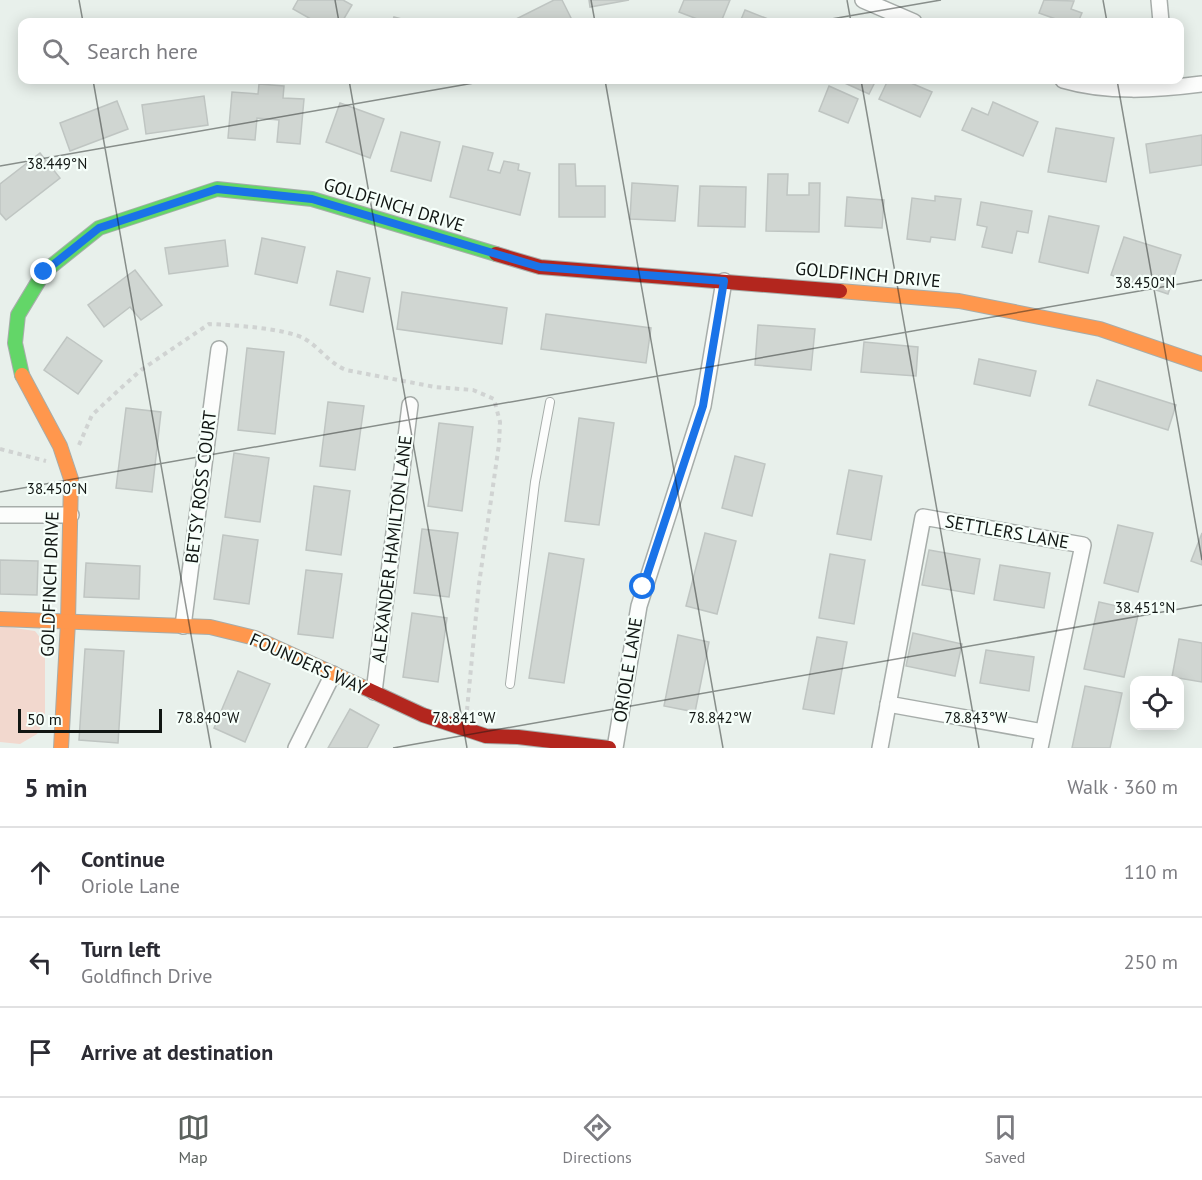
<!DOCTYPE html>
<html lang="en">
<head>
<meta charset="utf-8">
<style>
	body { margin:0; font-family:"PT Sans",sans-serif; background:#f2f2f3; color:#2b2b33 }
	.controls { position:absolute; right:18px; bottom:18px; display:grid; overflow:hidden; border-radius:12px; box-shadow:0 3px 15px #0003 }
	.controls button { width:54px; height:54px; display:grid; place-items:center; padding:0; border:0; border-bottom:2px solid #e1e1e2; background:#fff; color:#2b2b33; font:30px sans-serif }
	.scale { position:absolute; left:18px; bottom:15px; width:144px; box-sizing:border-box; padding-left:6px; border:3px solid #111613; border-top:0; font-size:16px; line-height:21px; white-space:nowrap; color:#111613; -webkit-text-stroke:4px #f6fffa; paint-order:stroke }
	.stop { position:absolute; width:18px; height:18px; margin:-14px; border:4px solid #1a73e8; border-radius:50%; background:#fff }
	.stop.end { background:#1a73e8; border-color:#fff; box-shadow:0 2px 6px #0008 }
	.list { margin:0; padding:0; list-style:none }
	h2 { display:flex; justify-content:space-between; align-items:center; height:78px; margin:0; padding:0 24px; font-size:26px }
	h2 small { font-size:20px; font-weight:400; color:#7c7c81 }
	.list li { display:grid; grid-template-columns:39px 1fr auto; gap:18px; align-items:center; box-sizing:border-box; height:90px; padding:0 24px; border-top:2px solid #e1e1e2 }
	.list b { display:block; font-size:22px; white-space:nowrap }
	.list p { margin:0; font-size:20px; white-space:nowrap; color:#7c7c81 }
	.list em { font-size:20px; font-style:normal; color:#7c7c81 }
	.icon { flex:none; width:33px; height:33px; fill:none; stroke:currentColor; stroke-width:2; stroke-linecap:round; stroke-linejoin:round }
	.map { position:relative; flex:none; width:1202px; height:748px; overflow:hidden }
	.search { position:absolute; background:#fff; box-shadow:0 3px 15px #0003; left:18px; right:18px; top:18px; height:66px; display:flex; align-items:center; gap:15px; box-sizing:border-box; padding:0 21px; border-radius:12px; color:#7c7c81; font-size:22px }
	.sheet { height:348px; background:#fff }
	nav { display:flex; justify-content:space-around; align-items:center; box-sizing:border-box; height:84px; border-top:2px solid #e1e1e2; background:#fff; font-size:16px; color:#7c7c81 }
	nav a { display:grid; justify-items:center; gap:3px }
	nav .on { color:#5c625f }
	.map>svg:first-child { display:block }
	.green { fill:#f2d8ce }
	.building { fill:#d0d6d2; stroke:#bfc5c2; stroke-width:1.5 }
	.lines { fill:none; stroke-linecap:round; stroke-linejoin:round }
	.lane-casing { stroke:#a7adaa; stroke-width:10 }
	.street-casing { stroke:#a7adaa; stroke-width:18 }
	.fast-casing { stroke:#a7adaa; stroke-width:16 }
	.slow-casing { stroke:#a7adaa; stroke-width:16 }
	.jam-casing { stroke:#a7adaa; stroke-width:16 }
	.path { stroke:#d0d3d2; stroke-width:4; stroke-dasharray:4.5 4.5; stroke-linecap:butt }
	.lane { stroke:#fcfdfc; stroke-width:8 }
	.street { stroke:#fcfdfc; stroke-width:15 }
	.fast { stroke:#63d668; stroke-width:14 }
	.slow { stroke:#ff974d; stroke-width:14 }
	.jam { stroke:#b3261e; stroke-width:14 }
	.route { stroke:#1a73e8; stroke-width:8 }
	.ticks { fill:none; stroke:#111613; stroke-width:1.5; stroke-opacity:0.45 }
	.labels { text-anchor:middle; stroke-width:4.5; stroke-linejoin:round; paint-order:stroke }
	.street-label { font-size:18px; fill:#111613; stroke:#f6fffa }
	.ticks-label { font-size:15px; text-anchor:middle; fill:#111613; stroke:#f6fffa; stroke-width:4.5; stroke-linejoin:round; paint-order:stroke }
</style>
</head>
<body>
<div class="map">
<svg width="1202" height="748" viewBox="0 0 1202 748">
	<rect width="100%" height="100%" fill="#e8f0eb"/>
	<!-- green -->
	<polygon class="green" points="0,626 35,631 45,644 45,720 37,734 20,744 0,742"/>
	<!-- building -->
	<g class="building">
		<polygon points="298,0 343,0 352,5 342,22 316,22 293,9"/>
		<polygon points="554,0 562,0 573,22 518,22 516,19"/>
		<polygon points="589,0 629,0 590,7"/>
		<polygon points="684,0 730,0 721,22 705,22 679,12"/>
		<polygon points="1044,0 1074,1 1071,9 1082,13 1078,22 1064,22 1039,13"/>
		<polygon points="745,10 773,21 772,22 740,22"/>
		<polygon points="394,17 413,22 392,22"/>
		<polygon points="838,80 876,80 869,94"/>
		<polygon points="888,80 904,80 932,92 920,117 879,99"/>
		<polygon points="259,84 284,86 283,98 304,99 300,144 277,142 279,120 257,118 255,140 228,138 232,92 258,94"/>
		<polygon points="829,86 858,99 848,123 819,111"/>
		<polygon points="204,96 208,125 146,134 142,105"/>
		<polygon points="117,101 128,129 70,151 60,123"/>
		<polygon points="993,102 1038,122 1023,156 962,130 972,108 988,115"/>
		<polygon points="340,103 384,119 370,158 326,142"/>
		<polygon points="1056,128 1114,138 1106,182 1048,172"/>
		<polygon points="401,132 440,142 431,181 391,171"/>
		<polygon points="1202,135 1202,165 1150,173 1146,144"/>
		<polygon points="463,146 493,153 488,170 500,173 504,161 519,164 518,170 530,173 520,215 450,197"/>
		<polygon points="40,153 60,178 6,220 0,213 0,184"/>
		<polygon points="559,164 575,164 576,186 605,186 605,217 559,217"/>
		<polygon points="768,174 788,174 787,195 809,195 809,183 820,183 819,232 766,231"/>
		<polygon points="632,183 678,186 675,221 630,219"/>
		<polygon points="700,186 746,187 745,227 698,226"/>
		<polygon points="935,196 961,199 955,240 931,237 930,242 907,239 912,198 935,201"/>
		<polygon points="847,197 884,200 882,228 845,226"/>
		<polygon points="981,202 1032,211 1028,233 1017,231 1012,253 982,247 987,227 977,225"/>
		<polygon points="1049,216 1099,226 1088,273 1039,262"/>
		<polygon points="1124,237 1181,255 1168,294 1111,275"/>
		<polygon points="262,238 305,247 297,283 255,274"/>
		<polygon points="225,240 228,266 169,274 165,248"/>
		<polygon points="135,270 162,305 141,320 130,307 104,327 88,305"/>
		<polygon points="337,271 370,278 363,312 330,305"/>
		<polygon points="402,292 507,308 502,344 397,329"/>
		<polygon points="546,314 651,328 646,363 541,349"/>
		<polygon points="758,325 815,329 811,370 755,365"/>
		<polygon points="67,337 102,361 78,394 44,370"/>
		<polygon points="864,342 918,347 916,376 861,372"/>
		<polygon points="247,348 284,352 275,434 238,430"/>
		<polygon points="979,359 1036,371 1030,396 974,384"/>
		<polygon points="1097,380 1176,405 1168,430 1089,405"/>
		<polygon points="328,402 364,406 355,470 320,466"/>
		<polygon points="126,408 161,412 152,492 116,488"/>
		<polygon points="579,418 614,423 599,525 565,521"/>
		<polygon points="439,423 473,427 462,511 428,506"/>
		<polygon points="234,453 269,458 260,522 225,517"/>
		<polygon points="735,456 765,464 752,516 722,508"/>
		<polygon points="849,470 882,476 871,540 837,534"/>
		<polygon points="314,486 350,491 341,555 306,550"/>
		<polygon points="1118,525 1153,533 1138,592 1104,583"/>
		<polygon points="422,529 458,533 449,597 414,593"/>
		<polygon points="705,533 736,541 717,614 686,606"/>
		<polygon points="1202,533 1202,565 1191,561"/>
		<polygon points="223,535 258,540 249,604 214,599"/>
		<polygon points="929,550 980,559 974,594 922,585"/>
		<polygon points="549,553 584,559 564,683 529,678"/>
		<polygon points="830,554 865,560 854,624 819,618"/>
		<polygon points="0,560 38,561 37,595 0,594"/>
		<polygon points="86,563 140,566 139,599 84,597"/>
		<polygon points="1000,565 1050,573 1044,608 994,600"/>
		<polygon points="306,570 342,574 333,638 298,634"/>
		<polygon points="1099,602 1139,611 1124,677 1084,669"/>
		<polygon points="412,613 447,618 438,682 403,677"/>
		<polygon points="913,633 962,644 955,676 906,666"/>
		<polygon points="678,635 709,642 695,712 664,706"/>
		<polygon points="817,637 847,642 834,714 803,709"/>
		<polygon points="1179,639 1202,643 1202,682 1172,677"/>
		<polygon points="85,649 124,651 118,743 79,740"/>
		<polygon points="986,650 1034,657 1029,691 980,683"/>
		<polygon points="238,671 270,684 245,742 214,728"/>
		<polygon points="1085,686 1122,693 1110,748 1072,748"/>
		<polygon points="350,709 379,725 367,748 328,748"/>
	</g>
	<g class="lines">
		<!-- lane casing -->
		<g class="lane-casing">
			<polyline id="lane" points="510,684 535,482 550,402"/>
		</g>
		<!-- street casing -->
		<g class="street-casing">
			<g id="street">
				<polyline points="863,0 914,22"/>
				<polyline points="1159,0 1161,22"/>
				<path d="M1063,80c44,13 93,10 139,4"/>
				<polyline points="0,515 71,515"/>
				<polyline points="183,626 219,349"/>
				<polyline points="374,692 410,405"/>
				<polyline points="888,704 1043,732"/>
				<polyline points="296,748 333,674"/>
				<polyline points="615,748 639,606 703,406 724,281"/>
				<polyline points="880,748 923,517 1083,545 1040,748"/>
			</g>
		</g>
		<!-- fast casing -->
		<g class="fast-casing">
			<polyline id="fast" points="22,375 15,343 18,315 44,272 99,228 217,189 312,199 496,254"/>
		</g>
		<!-- slow casing -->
		<g class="slow-casing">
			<g id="slow">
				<polyline points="840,291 959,301 1100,329 1202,364"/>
				<polyline points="22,375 60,446 71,479 68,622 61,748"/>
				<polyline points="0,619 210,627 255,638 365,688"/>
			</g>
		</g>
		<!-- jam casing -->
		<g class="jam-casing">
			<g id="jam">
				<polyline points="496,254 540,267 840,291"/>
				<polyline points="365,688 423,715 486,736 518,737 609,748"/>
			</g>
		</g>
		<!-- path -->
		<g class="path">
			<path d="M79,445l13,-30 29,-27 20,-18 68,-46c23,1 76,4 96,15 15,9 24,24 41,31l89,17 38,3 21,9 6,23 -1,22 -20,140 -12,126"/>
			<polyline points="0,449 46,461"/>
		</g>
		<!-- lane -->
		<use href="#lane" class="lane"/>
		<!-- street -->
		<use href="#street" class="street"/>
		<!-- fast -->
		<use href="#fast" class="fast"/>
		<!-- slow -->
		<use href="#slow" class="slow"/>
		<!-- jam -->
		<use href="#jam" class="jam"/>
	</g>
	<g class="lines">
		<!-- route -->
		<polyline class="route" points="44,272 99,228 217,189 312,199 540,267 724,281 703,406 643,587"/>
	</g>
	<!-- ticks -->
	<path class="ticks" d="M79,0l4,22M335,0l4,22M591,0l4,22M847,0l4,22M1103,0l4,22M814,22l127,-22M93,80l118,668M349,80l118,668M605,80l118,668M861,80l118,668M1117,80l85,480M0,166l491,-86M0,492l1202,-212M393,748l809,-143"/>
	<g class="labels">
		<!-- street labels -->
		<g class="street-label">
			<text transform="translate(394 205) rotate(17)" y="6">GOLDFINCH DRIVE</text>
			<text transform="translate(868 275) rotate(5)" y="6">GOLDFINCH DRIVE</text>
			<text transform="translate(201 487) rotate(-83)" y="6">BETSY ROSS COURT</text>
			<text transform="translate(1007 532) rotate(10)" y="6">SETTLERS LANE</text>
			<text transform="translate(392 549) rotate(-83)" y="6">ALEXANDER HAMILTON LANE</text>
			<text transform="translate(50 584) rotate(-88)" y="6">GOLDFINCH DRIVE</text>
			<text transform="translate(308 664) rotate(24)" y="6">FOUNDERS WAY</text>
			<text transform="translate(628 670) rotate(-81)" y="6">ORIOLE LANE</text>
		</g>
	</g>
	<g class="ticks-label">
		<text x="57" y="169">38.449°N</text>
		<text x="1145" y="288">38.450°N</text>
		<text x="57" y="494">38.450°N</text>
		<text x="1145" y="613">38.451°N</text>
		<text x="208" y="723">78.840°W</text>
		<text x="464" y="723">78.841°W</text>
		<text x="720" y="723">78.842°W</text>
		<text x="976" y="723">78.843°W</text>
	</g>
</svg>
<div class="controls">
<button><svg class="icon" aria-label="locate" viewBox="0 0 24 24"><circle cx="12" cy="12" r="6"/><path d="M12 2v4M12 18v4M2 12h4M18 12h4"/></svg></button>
</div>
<div class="scale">50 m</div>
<div class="stop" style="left:643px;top:587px"></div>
<div class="stop end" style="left:44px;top:272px"></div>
<div class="search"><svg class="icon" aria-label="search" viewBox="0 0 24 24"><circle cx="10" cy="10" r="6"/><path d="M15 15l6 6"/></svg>Search here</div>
</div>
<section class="sheet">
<h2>5 min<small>Walk · 360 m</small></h2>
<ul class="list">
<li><svg class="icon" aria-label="ahead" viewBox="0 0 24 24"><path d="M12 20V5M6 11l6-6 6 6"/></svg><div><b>Continue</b><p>Oriole Lane</p></div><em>110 m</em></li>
<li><svg class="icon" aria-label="left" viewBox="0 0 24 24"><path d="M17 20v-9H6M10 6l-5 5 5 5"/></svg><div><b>Turn left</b><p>Goldfinch Drive</p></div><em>250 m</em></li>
<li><svg class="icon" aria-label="arrive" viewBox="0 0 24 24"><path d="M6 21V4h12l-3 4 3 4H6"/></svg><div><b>Arrive at destination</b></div></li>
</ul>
</section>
<nav>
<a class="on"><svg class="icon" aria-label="map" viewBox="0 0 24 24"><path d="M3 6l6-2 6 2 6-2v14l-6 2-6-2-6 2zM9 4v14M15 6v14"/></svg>Map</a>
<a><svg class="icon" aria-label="directions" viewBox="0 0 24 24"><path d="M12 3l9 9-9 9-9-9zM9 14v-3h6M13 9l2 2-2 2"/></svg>Directions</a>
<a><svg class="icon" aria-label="saved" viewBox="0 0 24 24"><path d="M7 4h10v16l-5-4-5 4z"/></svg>Saved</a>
</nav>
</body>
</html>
